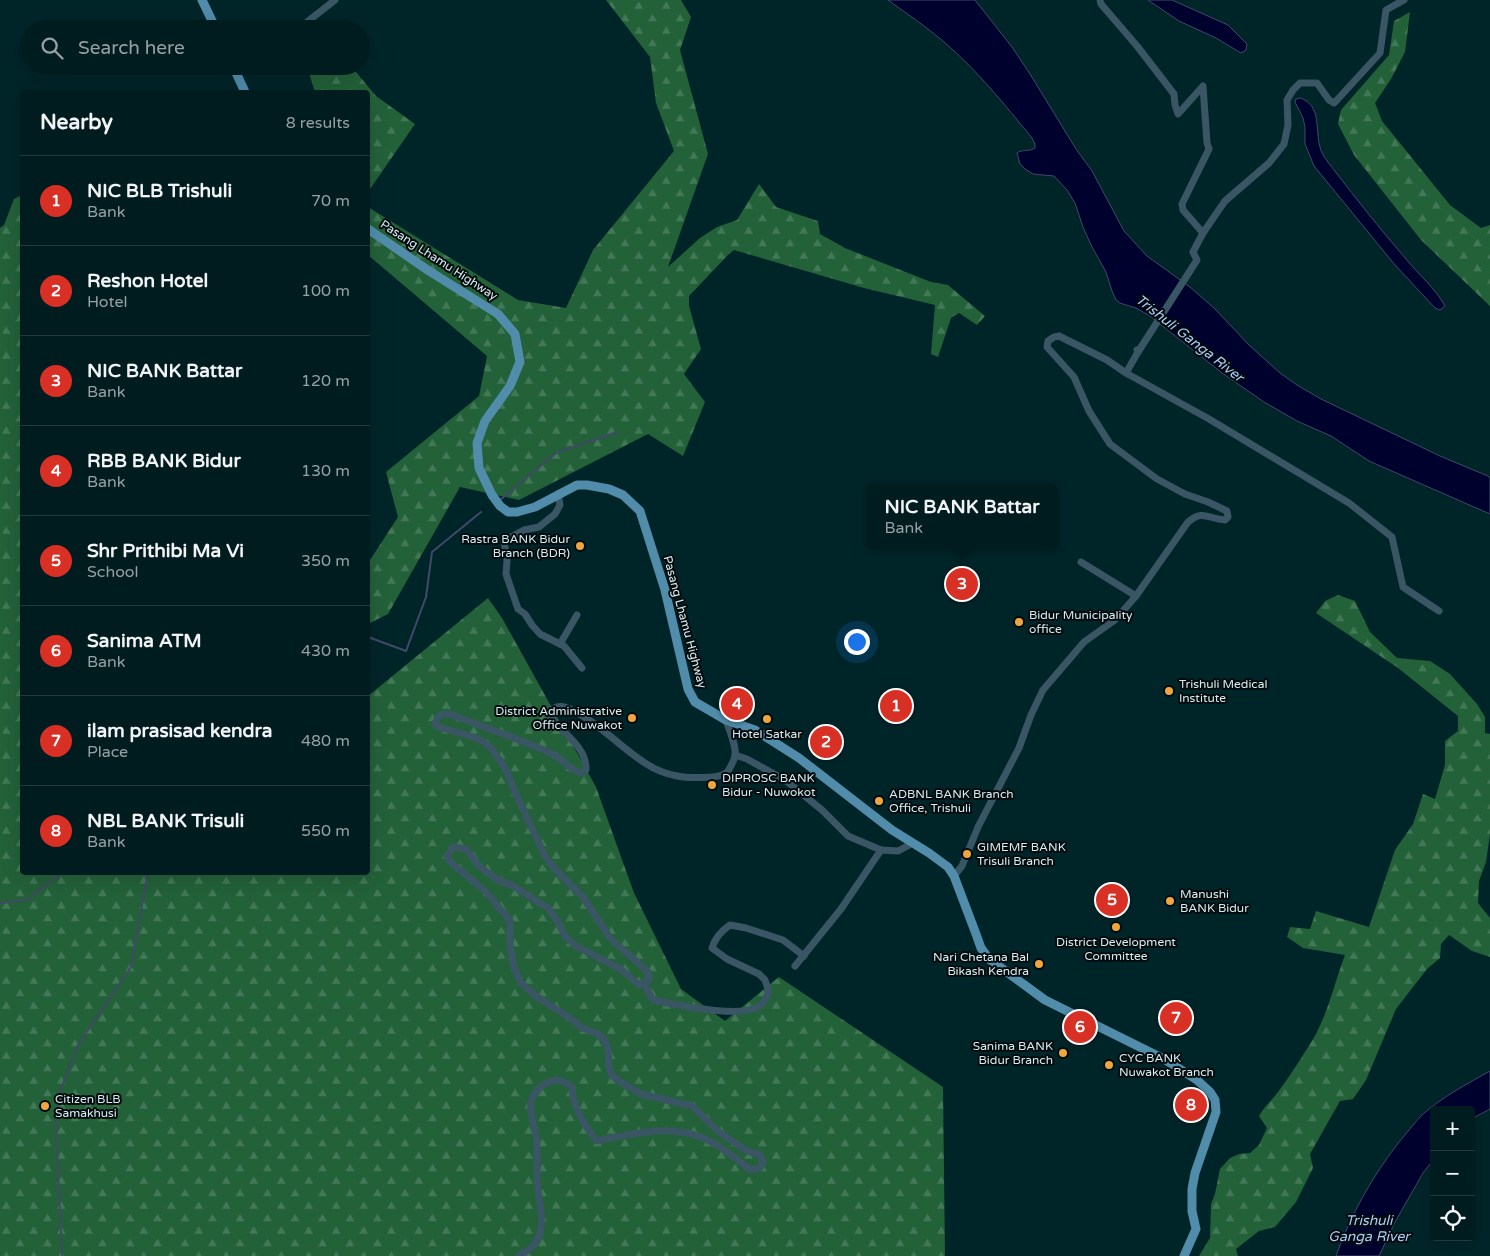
<!DOCTYPE html>
<html lang="en">
<head>
<meta charset="utf-8">
<style>
	body { margin:0; font-family:"Varela Round",sans-serif; background:#0a2528; color:#f1f3f6 }
	.controls { position:absolute; right:15px; bottom:15px; display:grid; overflow:hidden; border-radius:5px; box-shadow:0 5px 20px #0002 }
	.controls button { width:45px; height:45px; display:grid; place-items:center; padding:0; border:0; border-bottom:1px solid #223a3d; background:#001c1f; color:#f1f3f6; font:25px sans-serif }
	.you { position:absolute; left:856px; top:641px; width:18px; height:18px; margin:-12px; border:4px solid #fff; border-radius:50%; background:#1a73e8; box-shadow:0 0 0 8px #1a73e833 }
	.badge { display:grid; place-items:center; width:32px; height:32px; border-radius:50%; background:#d93025; color:#fff; font-size:16px; font-weight:700 }
	.pin { position:absolute; translate:-50% -50%; border:2px solid #fff; box-shadow:0 1px 5px #0006 }
	.popup { position:absolute; left:867px; top:484px; width:190px; height:65px; box-sizing:border-box; display:grid; place-content:center; border-radius:5px; background:#001c1f; filter:drop-shadow(0 1px 4px #0005); font-size:16px; white-space:nowrap; color:#95a1a4 }
	.popup b { font-size:19px; color:#f1f3f6 }
	.popup::after { content:''; position:absolute; left:50%; top:100%; margin-left:-10px; border:10px solid transparent; border-top-color:#001c1f }
	.list { margin:0; padding:0; list-style:none }
	h2 { display:flex; justify-content:space-between; align-items:center; height:65px; margin:0; padding:0 20px; font-size:21px }
	h2 small { font-size:16px; font-weight:400; color:#95a1a4 }
	.list li { display:grid; grid-template-columns:32px 1fr auto; gap:15px; align-items:center; box-sizing:border-box; height:90px; padding:0 20px; border-top:1px solid #223a3d }
	.list b { display:block; font-size:19px; white-space:nowrap }
	.list p { margin:0; font-size:16px; white-space:nowrap; color:#95a1a4 }
	.list em { font-size:16px; font-style:normal; color:#95a1a4 }
	.icon { flex:none; width:28px; height:28px; fill:none; stroke:currentColor; stroke-width:2; stroke-linecap:round; stroke-linejoin:round }
	.map { position:relative; flex:none; width:1490px; height:1256px; overflow:hidden }
	.search { position:absolute; background:#001c1f; box-shadow:0 5px 20px #0002; left:20px; top:20px; width:350px; height:55px; display:flex; align-items:center; gap:12px; box-sizing:border-box; padding:0 18px; border-radius:28px; color:#95a1a4; font-size:19px }
	.panel { position:absolute; background:#001c1f; box-shadow:0 5px 20px #0002; left:20px; top:90px; width:350px; height:785px; border-radius:5px }
	.map>svg:first-child { display:block }
	.forest { fill:url(#forest-firs) }
	.water { fill:#00022e; stroke:#414868 }
	.lines { fill:none; stroke-linecap:round; stroke-linejoin:round }
	.stream { stroke:#414868; stroke-width:2 }
	.minor { stroke:#3a5665; stroke-width:7 }
	.major { stroke:#518cab; stroke-width:9 }
	.poi-dot { fill:#f0a63e; stroke:#010b0d; stroke-width:2 }
	.labels { text-anchor:middle; stroke-width:4; stroke-linejoin:round; paint-order:stroke }
	.street-label { font-size:12px; fill:#d8ecef; stroke:#010b0d }
	.poi-label { font-size:12px; fill:#d8ecef; stroke:#010b0d; text-anchor:start }
	.water-label { font-size:14px; font-style:italic; fill:#adcaf9; stroke:#010b0d }
</style>
</head>
<body>
<div class="map">
<svg width="1490" height="1256" viewBox="0 0 1490 1256">
	<defs>
		<pattern id="forest-firs" width="22" height="20" patternUnits="userSpaceOnUse" patternTransform="scale(1.25)"><rect width="22" height="20" fill="#236139"/><path d="M5 1l3.5 6h-7zM16 11l3.5 6h-7z" fill="#427856"/></pattern>
	</defs>
	<rect width="100%" height="100%" fill="#002529"/>
	<!-- forest -->
	<g class="forest">
		<polygon points="606,0 681,0 691,17 680,50 708,154 668,267 700,238 717,227 737,220 759,184 776,207 818,221 820,234 845,248 931,282 948,285 985,316 977,325 959,313 951,318 938,357 931,354 935,305 864,288 734,250 728,255 689,296 689,306 701,349 684,374 705,402 683,456 648,434 519,500 460,487 388,614 368,624 368,563 398,517 386,472 479,396 487,356 368,255 368,207 518,300 566,308 593,250 674,151 656,103 650,57"/>
		<polygon points="1410,12 1405,52 1391,79 1375,103 1382,121 1450,205 1481,228 1490,225 1490,306 1421,240 1354,155 1338,124 1341,110 1389,55 1394,21"/>
		<polygon points="319,66 351,66 376,96 415,124 368,192 368,92 315,92 309,73"/>
		<polygon points="22,195 22,872 368,872 368,696 488,598 502,618 596,787 634,893 681,989 725,1021 779,977 943,1087 945,1256 0,1256 0,228 4,225 14,199"/>
		<path d="M1338,595l17,6 15,31 27,26 33,3 20,13 27,30 8,13v16l5,1v100l-4,28 -7,19 -1,22 12,15v39l-18,-6 -23,-16 -8,9 -1,14 -13,11 -31,40 -30,71 -13,19 -13,2 -30,53 3,14 -17,34 -21,25 -16,4 -23,18 2,7h-39l11,-18 1,-34 4,-10 5,-25 10,-11 9,-4 11,-1 9,-8 8,-17 -8,-12c5,-9 12,-15 19,-24 12,-16 23,-34 34,-51 16,-27 22,-57 33,-86l-42,-7 -16,-11 3,-10 20,2 6,-18 53,16 26,-77 18,-26 10,-30 12,5 10,-34v-24l13,-10v-15l-60,-48 -82,-55 9,-12z"/>
	</g>
	<!-- water -->
	<g class="water">
		<path d="M888,0h87l37,47 18,27 46,75 16,22 32,60 23,25 43,31 25,22 34,36 31,28 17,12 24,14 119,57 48,20 2,2v36l-121,-53 -38,-25 -34,-15 -33,-19 -42,-29 -72,-57 -14,-8 -16,-5 -4,-3 -4,-9 -6,-19 -15,-27 -8,-18 -8,-24 -8,-13 -13,-14 -21,-2 -8,-5 -5,-5 -3,-11c5,-4 12,-1 18,-5v-4l-3,-6c-28,-34 -55,-68 -88,-96 -17,-15 -37,-28 -56,-42z"/>
		<polygon points="1148,0 1172,0 1228,25 1247,44 1246,50 1241,53 1216,38 1179,21"/>
		<path d="M1300,98c22,7 15,32 20,49 2,9 9,16 14,23 23,30 47,60 72,89 13,16 29,29 39,47l-5,4 -5,-2 -40,-43 -81,-99 -9,-22v-17l-2,-9 -8,-16 1,-3z"/>
		<path d="M1490,1071v38l-19,10v-9h-37v49l-11,14 -28,49 -16,34h-43c15,-42 36,-79 63,-114 8,-9 15,-19 23,-27 20,-18 45,-31 68,-44z"/>
	</g>
	<g class="lines">
		<!-- stream -->
		<g class="stream">
			<polyline points="500,500 556,453 617,432"/>
			<polyline points="368,637 406,651 426,597 432,552 481,512"/>
			<polyline points="0,903 27,900 59,875 67,872"/>
			<polyline points="62,1256 56,1123 61,1089 79,1043 131,967 148,872"/>
		</g>
		<!-- minor -->
		<g class="minor">
			<polyline points="1100,0 1101,4 1137,46 1174,94 1175,105 1178,114 1203,86 1207,143 1209,149 1182,204 1183,210 1203,233 1225,201 1269,163 1284,144 1288,125 1287,100 1293,90 1300,83 1317,83 1329,100 1334,103 1337,100 1380,53 1386,10 1404,0"/>
			<polyline points="201,29 212,22"/>
			<polyline points="298,29 335,0"/>
			<polyline points="148,68 150,66"/>
			<polyline points="237,75 249,66"/>
			<polyline points="1138,352 1197,260 1193,252 1203,233"/>
			<polyline points="1126,373 1138,352 1137,350"/>
			<polyline points="558,494 560,505 555,514 539,527 524,530 504,541 507,561 506,574 518,609 525,614 532,625 540,634 564,646 582,668"/>
			<polyline points="1081,562 1136,596"/>
			<polyline points="560,644 577,615"/>
			<polyline points="735,755 747,759 785,780 822,810 848,836 881,850"/>
			<path d="M954,876l8,-10 16,-39 41,-79 12,-33 12,-25 41,-48 31,-22 21,-24 52,-74c15,-13 20,-3 37,-2l3,-3 -1,-6 -19,-9 -23,-8 -28,-15 -47,-35 -21,-33 -15,-34 -27,-30 1,-6 6,-4 5,-1 48,24 19,13 83,46 140,84 43,34 11,50 36,24"/>
			<polyline points="795,966 841,909 881,850 898,851 913,843"/>
			<path d="M644,984l9,16c23,5 85,18 105,7 6,-3 8,-10 11,-15l-4,-12 -6,-6 -32,-15 -15,-11c3,-10 9,-17 18,-23l16,3 37,12 21,16"/>
			<path d="M519,1256c7,-5 16,-9 19,-18 8,-18 0,-37 -1,-56 0,-15 1,-31 -1,-46 -1,-11 -7,-22 -5,-33 2,-13 18,-26 31,-22 3,1 7,4 10,6 0,18 13,40 25,54 33,-7 72,-17 104,-4 18,7 35,21 49,33l10,-2 3,-6 -3,-7 -13,-4 -28,-19 -27,-26 -51,-12 -25,-15 -5,-5 -3,-11 1,-10 -4,-13 -7,-6 -16,-6 -9,-8 -37,-24 -15,-13 -7,-15 -4,-21v-26l-23,-28 -12,-11 -22,-17 -6,-8 6,-10 13,2 13,17 20,15 11,3 38,24 10,14 7,14 11,10 46,24 17,15 10,-5 -1,-8 -38,-34 -27,-41 -29,-29 -9,-12 -32,-68c-4,-15 -19,-42 -33,-48 -13,-6 -29,-9 -42,-13l-3,-3c3,-9 6,-10 15,-10 34,14 69,24 102,40 10,5 17,15 29,19l5,-3c1,-28 -33,-40 -36,-59 8,-7 15,-5 24,0 26,13 46,36 71,52 9,6 21,11 32,13 10,2 41,3 49,-3 4,-3 7,-12 9,-16 2,-11 -6,-27 -9,-37"/>
		</g>
		<!-- major -->
		<g class="major">
			<polyline points="202,0 216,29"/>
			<polyline points="233,66 245,92"/>
			<polyline points="368,229 429,271 498,314 515,334 520,362 510,386 485,421 477,443 479,468 492,495 500,506 508,512 517,512 535,507 577,485 587,485 609,489 623,495 640,511 665,590 688,689 695,702 726,720 755,730 799,758 892,830 929,853 948,867 954,876 976,934 981,948 989,959 1045,1000 1164,1059 1197,1080 1210,1092 1215,1100 1216,1112 1195,1173 1192,1189 1192,1211 1196,1229 1184,1256"/>
		</g>
	</g>
	<!-- markers -->
	<g class="poi-dot">
		<circle cx="580" cy="546" r="5"/>
		<circle cx="1019" cy="622" r="5"/>
		<circle cx="1169" cy="691" r="5"/>
		<circle cx="632" cy="718" r="5"/>
		<circle cx="767" cy="719" r="5"/>
		<circle cx="712" cy="785" r="5"/>
		<circle cx="879" cy="801" r="5"/>
		<circle cx="967" cy="854" r="5"/>
		<circle cx="1170" cy="901" r="5"/>
		<circle cx="1116" cy="927" r="5"/>
		<circle cx="1039" cy="964" r="5"/>
		<circle cx="1063" cy="1053" r="5"/>
		<circle cx="1109" cy="1065" r="5"/>
		<circle cx="45" cy="1106" r="5"/>
	</g>
	<g class="labels">
		<!-- street labels -->
		<g class="street-label">
			<text transform="translate(439 260) rotate(33)" y="4">Pasang Lhamu Highway</text>
			<text transform="translate(685 622) rotate(75)" y="4">Pasang Lhamu Highway</text>
		</g>
		<!-- poi labels -->
		<g class="poi-label">
			<text x="570" y="543" text-anchor="end">Rastra BANK Bidur<tspan x="570" dy="14">Branch (BDR)</tspan></text>
			<text x="1029" y="619">Bidur Municipality<tspan x="1029" dy="14">office</tspan></text>
			<text x="1179" y="688">Trishuli Medical<tspan x="1179" dy="14">Institute</tspan></text>
			<text x="622" y="715" text-anchor="end">District Administrative<tspan x="622" dy="14">Office Nuwakot</tspan></text>
			<text x="767" y="738" text-anchor="middle">Hotel Satkar</text>
			<text x="722" y="782">DIPROSC BANK<tspan x="722" dy="14">Bidur - Nuwokot</tspan></text>
			<text x="889" y="798">ADBNL BANK Branch<tspan x="889" dy="14">Office, Trishuli</tspan></text>
			<text x="977" y="851">GIMEMF BANK<tspan x="977" dy="14">Trisuli Branch</tspan></text>
			<text x="1180" y="898">Manushi<tspan x="1180" dy="14">BANK Bidur</tspan></text>
			<text x="1116" y="946" text-anchor="middle">District Development<tspan x="1116" dy="14">Committee</tspan></text>
			<text x="1029" y="961" text-anchor="end">Nari Chetana Bal<tspan x="1029" dy="14">Bikash Kendra</tspan></text>
			<text x="1053" y="1050" text-anchor="end">Sanima BANK<tspan x="1053" dy="14">Bidur Branch</tspan></text>
			<text x="1119" y="1062">CYC BANK<tspan x="1119" dy="14">Nuwakot Branch</tspan></text>
			<text x="55" y="1103">Citizen BLB<tspan x="55" dy="14">Samakhusi</tspan></text>
		</g>
		<!-- water labels -->
		<g class="water-label">
			<text transform="translate(1190 338) rotate(38)" y="5">Trishuli Ganga River</text>
			<text x="1369" y="1225">Trishuli<tspan x="1369" dy="16">Ganga River</tspan></text>
		</g>
	</g>
</svg>
<div class="controls">
<button>+</button>
<button>−</button>
<button><svg class="icon" aria-label="locate" viewBox="0 0 24 24"><circle cx="12" cy="12" r="6"/><path d="M12 2v4M12 18v4M2 12h4M18 12h4"/></svg></button>
</div>
<div class="you"></div>
<div class="pin badge" style="left:896px;top:706px">1</div>
<div class="pin badge" style="left:826px;top:742px">2</div>
<div class="pin badge" style="left:962px;top:584px">3</div>
<div class="popup"><b>NIC BANK Battar</b>Bank</div>
<div class="pin badge" style="left:737px;top:704px">4</div>
<div class="pin badge" style="left:1112px;top:900px">5</div>
<div class="pin badge" style="left:1080px;top:1027px">6</div>
<div class="pin badge" style="left:1176px;top:1018px">7</div>
<div class="pin badge" style="left:1191px;top:1105px">8</div>
<div class="search"><svg class="icon" aria-label="search" viewBox="0 0 24 24"><circle cx="10" cy="10" r="6"/><path d="M15 15l6 6"/></svg>Search here</div>
<section class="panel">
<h2>Nearby<small>8 results</small></h2>
<ul class="list">
<li><span class="badge">1</span><div><b>NIC BLB Trishuli</b><p>Bank</p></div><em>70 m</em></li>
<li><span class="badge">2</span><div><b>Reshon Hotel</b><p>Hotel</p></div><em>100 m</em></li>
<li><span class="badge">3</span><div><b>NIC BANK Battar</b><p>Bank</p></div><em>120 m</em></li>
<li><span class="badge">4</span><div><b>RBB BANK Bidur</b><p>Bank</p></div><em>130 m</em></li>
<li><span class="badge">5</span><div><b>Shr Prithibi Ma Vi</b><p>School</p></div><em>350 m</em></li>
<li><span class="badge">6</span><div><b>Sanima ATM</b><p>Bank</p></div><em>430 m</em></li>
<li><span class="badge">7</span><div><b>ilam prasisad kendra</b><p>Place</p></div><em>480 m</em></li>
<li><span class="badge">8</span><div><b>NBL BANK Trisuli</b><p>Bank</p></div><em>550 m</em></li>
</ul>
</section>
</div>
</body>
</html>
